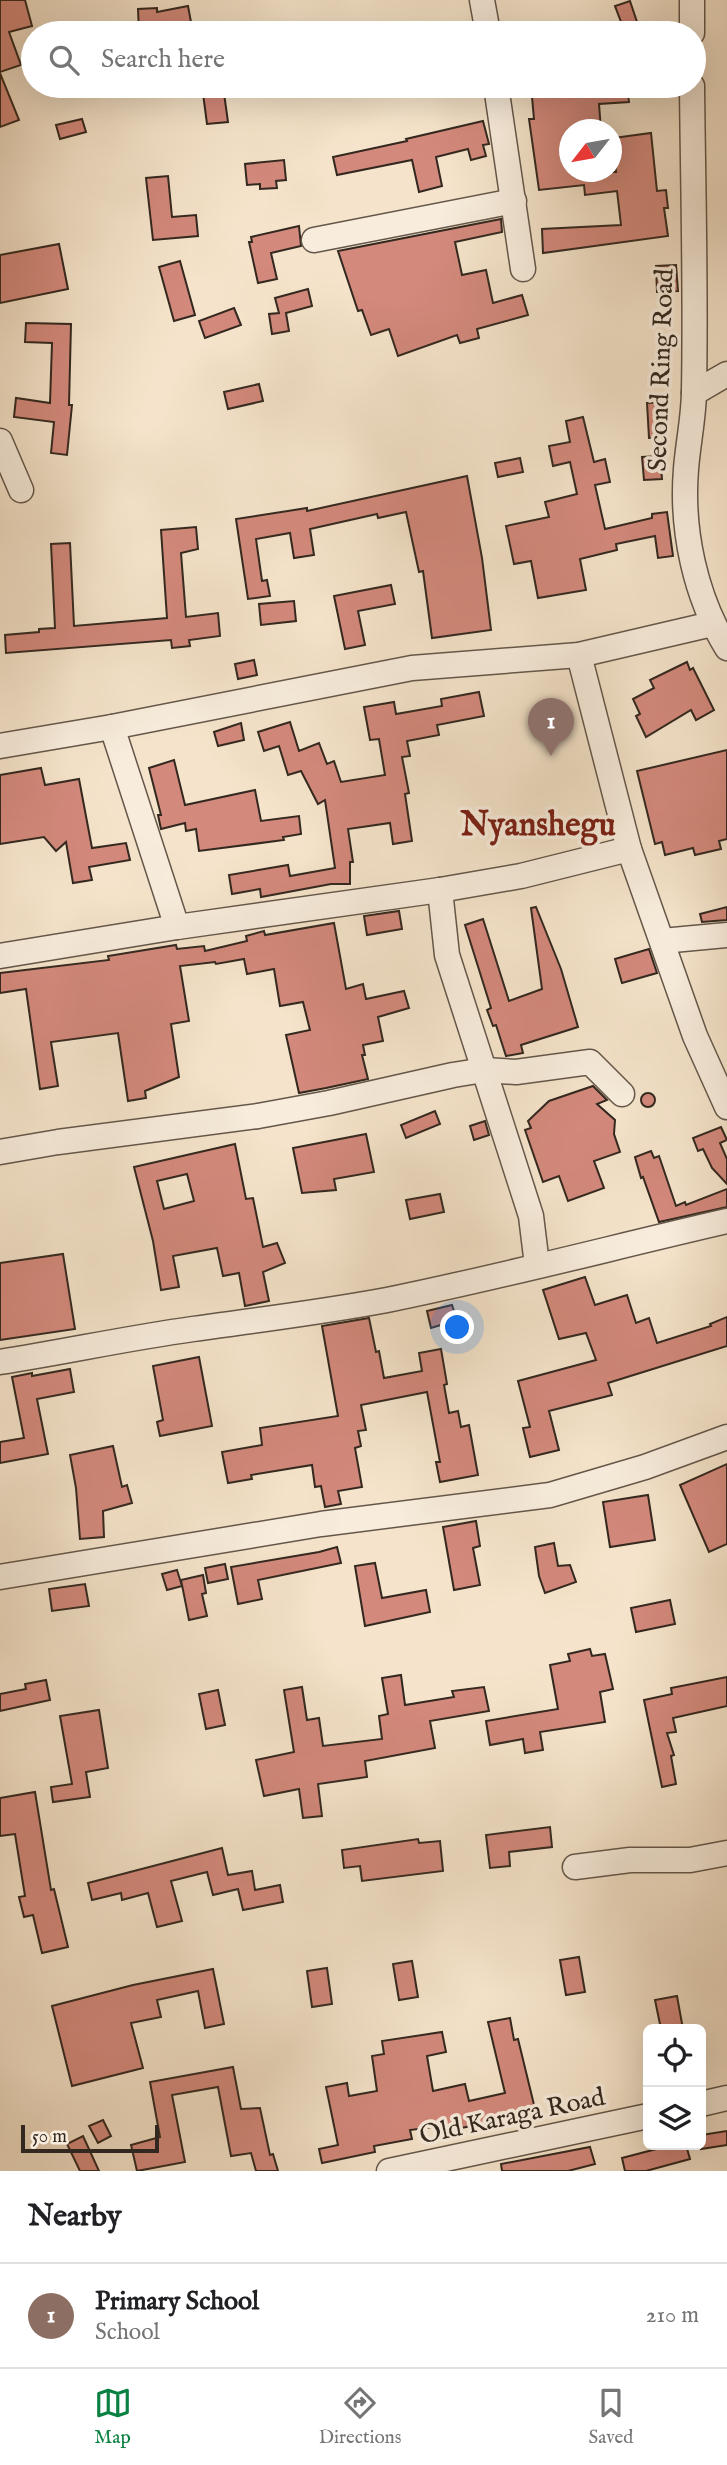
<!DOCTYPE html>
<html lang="en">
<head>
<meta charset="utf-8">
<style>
	body { margin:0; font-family:"IM FELL English",serif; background:#f2f2f2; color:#202124 }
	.controls { position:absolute; right:21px; bottom:21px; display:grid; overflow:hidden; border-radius:10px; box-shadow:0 7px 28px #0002 }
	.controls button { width:63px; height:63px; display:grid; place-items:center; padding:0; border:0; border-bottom:2px solid #e0e0e0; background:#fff; color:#202124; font:35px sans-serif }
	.compass { position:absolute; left:559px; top:119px; width:63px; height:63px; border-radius:50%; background:#fff; box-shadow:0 7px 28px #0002; rotate:239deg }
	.scale { position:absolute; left:21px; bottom:18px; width:138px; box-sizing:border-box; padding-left:7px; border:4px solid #33281f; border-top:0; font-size:19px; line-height:24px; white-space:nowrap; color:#33281f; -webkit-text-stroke:5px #f8eddd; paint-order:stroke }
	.you { position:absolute; left:458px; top:1328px; width:24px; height:24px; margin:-18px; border:5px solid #fff; border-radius:50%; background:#1a73e8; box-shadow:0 0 0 10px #1a73e833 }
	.badge { display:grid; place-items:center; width:46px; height:46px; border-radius:50%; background:#0b8043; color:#fff; font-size:23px; font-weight:700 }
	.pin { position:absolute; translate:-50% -58px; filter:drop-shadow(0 2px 4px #0008) }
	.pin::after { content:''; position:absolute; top:37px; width:24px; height:21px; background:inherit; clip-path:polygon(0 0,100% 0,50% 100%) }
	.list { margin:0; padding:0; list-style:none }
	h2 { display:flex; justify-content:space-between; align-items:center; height:91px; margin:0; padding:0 28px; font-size:30px }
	h2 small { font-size:23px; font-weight:400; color:#757577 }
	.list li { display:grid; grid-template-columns:46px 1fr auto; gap:21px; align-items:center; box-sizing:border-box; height:105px; padding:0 28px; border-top:2px solid #e0e0e0 }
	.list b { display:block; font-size:26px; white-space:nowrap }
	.list p { margin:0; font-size:23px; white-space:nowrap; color:#757577 }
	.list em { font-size:23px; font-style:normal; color:#757577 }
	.icon { flex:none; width:38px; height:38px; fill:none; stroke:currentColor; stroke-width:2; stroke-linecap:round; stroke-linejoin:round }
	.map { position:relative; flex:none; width:727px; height:2171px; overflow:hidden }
	.search { position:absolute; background:#fff; box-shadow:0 7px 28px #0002; left:21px; right:21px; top:21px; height:77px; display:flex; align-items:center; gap:18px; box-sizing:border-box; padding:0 24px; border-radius:38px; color:#757577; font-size:26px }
	.sheet { height:196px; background:#fff }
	nav { display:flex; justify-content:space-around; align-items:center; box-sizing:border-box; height:98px; border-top:2px solid #e0e0e0; background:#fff; font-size:19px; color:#757577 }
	nav a { display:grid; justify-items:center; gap:4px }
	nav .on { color:#0b8043 }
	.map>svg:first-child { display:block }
	.building { fill:#d3897c; stroke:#33281f; stroke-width:2; fill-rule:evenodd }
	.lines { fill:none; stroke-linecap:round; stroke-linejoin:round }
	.minor-casing { stroke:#64574a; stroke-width:27 }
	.minor { stroke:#f8eddd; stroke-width:24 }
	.labels { text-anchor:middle; stroke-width:7; stroke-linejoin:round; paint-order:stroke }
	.street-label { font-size:26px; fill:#33281f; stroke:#f8eddd }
	.district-label { font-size:33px; font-weight:bold; fill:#7a1f14; stroke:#f8eddd }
</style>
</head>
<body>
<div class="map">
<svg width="727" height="2171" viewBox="0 0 727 2171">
	<rect width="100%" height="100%" fill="#f5e4cb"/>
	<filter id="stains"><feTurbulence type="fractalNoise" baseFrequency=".00286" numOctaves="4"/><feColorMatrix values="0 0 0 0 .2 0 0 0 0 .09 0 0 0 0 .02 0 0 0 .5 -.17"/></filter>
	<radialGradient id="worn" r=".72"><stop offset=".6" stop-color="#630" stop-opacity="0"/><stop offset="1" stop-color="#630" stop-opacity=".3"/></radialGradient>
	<!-- building -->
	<g class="building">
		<polygon points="0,0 25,0 32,26 9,32 21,65 0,72"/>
		<polygon points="630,1 637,22 623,27 615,6"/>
		<polygon points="188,6 191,22 158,27 158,33 139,33 138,9 157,8 157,12"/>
		<polygon points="0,73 19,120 0,127"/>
		<polygon points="202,86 223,86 228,122 207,124"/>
		<polygon points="531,86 627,86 629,102 599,104 601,130 570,130 570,172 616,172 613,138 651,133 657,191 666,190 668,208 664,208 668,236 543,253 542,229 621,225 617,191 585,195 584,185 539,190 529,119 534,119"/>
		<polygon points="82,119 86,132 60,139 56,125"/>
		<polygon points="483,121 489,144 483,145 486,156 471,160 468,149 436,157 442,186 419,192 412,160 337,175 333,157 407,141 406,139"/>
		<polygon points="284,160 286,180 276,181 277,188 260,189 260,184 247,185 245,164"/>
		<polygon points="168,176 172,217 196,215 198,236 153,240 146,178"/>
		<polygon points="501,219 502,232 455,242 462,275 486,270 493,303 522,295 528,315 477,329 479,338 460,343 457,335 398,356 389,329 371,335 362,310 358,311 338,251"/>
		<polygon points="299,226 301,246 271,253 277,279 258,283 249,242 252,242 251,237"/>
		<polygon points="59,244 68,289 0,303 0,255"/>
		<polygon points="180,261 195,315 174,321 159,267"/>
		<polygon points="676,265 678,291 657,292 656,266"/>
		<polygon points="308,289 312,306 286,313 289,331 272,334 269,314 279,313 275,298"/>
		<polygon points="234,308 241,325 205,338 199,321"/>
		<polygon points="26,323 71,324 69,405 72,405 67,455 51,453 54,422 14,417 16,398 50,403 52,343 25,342"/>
		<polygon points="259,384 263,401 228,409 224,392"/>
		<polygon points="665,402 667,437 649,438 647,403"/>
		<polygon points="583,417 594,462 605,459 610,482 595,485 605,529 652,518 652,514 667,512 673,556 658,558 655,536 616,544 617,550 580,559 586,590 538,598 531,561 514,564 506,526 549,517 545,502 577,494 570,462 553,466 549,446 570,442 566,421"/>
		<polygon points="660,456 662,479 644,480 642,457"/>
		<polygon points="520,458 523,472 498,477 495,463"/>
		<polygon points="467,476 482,558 491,630 432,638 423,571 419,572 406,512 378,518 377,514 310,529 314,555 294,558 290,533 256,539 262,581 267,580 270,596 248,599 236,519 307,508 307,511"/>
		<polygon points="196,527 198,549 181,553 186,617 218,613 220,636 189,640 190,646 172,648 171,640 6,653 5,635 39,632 39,629 55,628 51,544 70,543 74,626 167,618 161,530"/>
		<polygon points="391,585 395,604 358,611 365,645 345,649 334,596"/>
		<polygon points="294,601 296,621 261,625 259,604"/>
		<polygon points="254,660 257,675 238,679 235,664"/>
		<polygon points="687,662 690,670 693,668 714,710 696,720 691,710 646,737 636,716 640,714 633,699 654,688 650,680"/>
		<polygon points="479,692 484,716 437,725 439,735 407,741 410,756 402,757 409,793 405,794 412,841 393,844 390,823 348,829 353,862 350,862 350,884 331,884 261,897 260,889 232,894 229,875 288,865 290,876 335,868 325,800 318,804 301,771 288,775 279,746 264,751 258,732 290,722 299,751 319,743 327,764 334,761 341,782 385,775 379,739 370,740 364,707 394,702 396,714 442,706 441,699"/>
		<polygon points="241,723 244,740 218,746 214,732"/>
		<polygon points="727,750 727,839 719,841 721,849 695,855 693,848 665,855 662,842 655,844 637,771"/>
		<polygon points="174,760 185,805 255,790 261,821 299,816 301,834 283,837 284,840 199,851 196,829 186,831 185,823 161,829 158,815 161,815 149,768"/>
		<polygon points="41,768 45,785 79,779 92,848 126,843 130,860 89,867 92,880 73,883 66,842 56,851 44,837 0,844 0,775"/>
		<polygon points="536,907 561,969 578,1027 521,1045 523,1053 506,1056 496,1025 493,1026 487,1010 491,1008 465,925 483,919 509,1001 542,989 531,908"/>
		<polygon points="727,907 727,920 702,922 700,914"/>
		<polygon points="399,911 402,929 367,935 364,916"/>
		<polygon points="334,923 346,989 363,984 366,999 404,991 409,1008 378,1017 383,1041 363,1045 365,1055 362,1055 368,1079 326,1088 299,1093 286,1035 310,1030 303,1002 280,1006 274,969 247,974 244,959 216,964 215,962 180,966 189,1021 171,1024 179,1077 145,1091 146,1098 128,1101 118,1033 51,1042 58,1086 40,1089 26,989 0,993 0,973 109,960 108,956 176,945 177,949 204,946 205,951 247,941 246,936 264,931 265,935"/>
		<polygon points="649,949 657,973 622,983 615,959"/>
		<polygon points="593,1086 607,1100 597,1104 615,1120 614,1134 620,1152 594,1161 604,1188 568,1201 559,1176 543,1182 525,1130 531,1128 528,1121 549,1101"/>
		<circle cx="648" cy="1100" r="7"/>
		<polygon points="435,1111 440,1124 406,1138 401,1125"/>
		<polygon points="485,1121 489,1135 474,1140 470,1126"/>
		<polygon points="721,1127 727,1140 720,1143 727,1159 727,1184 712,1168 703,1149 698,1151 693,1138"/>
		<polygon points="366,1134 374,1172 334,1179 336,1190 302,1193 293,1148"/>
		<path d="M235,1144l11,55 7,-1 10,49 14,-4 8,20 -22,9 6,29 -24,5 -6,-33 -16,3 -6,-28 -44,8 6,31 -18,3 -8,-49 -19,-74zM187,1174l7,27 -30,8 -7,-28z"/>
		<polygon points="651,1151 654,1158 659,1156 676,1206 685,1202 686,1205 727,1189 727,1207 659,1222 643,1177 641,1178 635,1157"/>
		<polygon points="440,1194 444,1212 410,1219 406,1200"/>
		<polygon points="63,1254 75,1329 0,1340 0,1263"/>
		<polygon points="585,1277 595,1305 627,1295 636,1323 649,1318 657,1343 711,1326 710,1324 727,1317 727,1346 608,1383 612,1395 549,1411 559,1450 530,1457 523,1428 530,1427 518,1381 596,1360 586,1333 559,1339 543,1290"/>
		<polygon points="452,1305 457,1320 431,1328 427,1311"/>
		<polygon points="369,1318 376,1352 379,1351 384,1378 422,1371 419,1353 441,1349 447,1384 444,1385 449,1413 458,1411 461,1427 469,1425 478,1475 440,1482 436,1462 440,1462 427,1392 361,1405 366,1430 358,1431 361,1446 355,1448 362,1487 338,1491 341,1504 325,1507 321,1486 315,1487 312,1465 251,1475 252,1479 228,1483 222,1452 262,1445 260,1428 338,1416 322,1326"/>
		<polygon points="199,1357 212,1426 160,1436 157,1422 163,1420 153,1366"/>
		<polygon points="70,1369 74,1392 37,1399 48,1454 0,1463 0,1442 24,1438 12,1377 32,1373 32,1376"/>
		<polygon points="113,1446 122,1487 127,1485 132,1503 103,1511 104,1537 80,1539 76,1488 70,1455"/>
		<polygon points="727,1464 727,1544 709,1552 680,1485"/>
		<polygon points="648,1495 655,1540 610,1547 603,1502"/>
		<polygon points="476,1521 480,1546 473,1548 480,1585 454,1590 443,1527"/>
		<polygon points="554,1543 558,1566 570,1565 576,1582 545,1593 539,1576 535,1547"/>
		<polygon points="337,1547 341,1563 258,1580 262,1599 238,1604 231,1567 319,1552"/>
		<polygon points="375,1563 382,1598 426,1590 430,1612 365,1626 355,1566"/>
		<polygon points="225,1564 228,1579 208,1583 205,1568"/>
		<polygon points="177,1570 182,1586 167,1590 162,1574"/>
		<polygon points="203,1575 206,1593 202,1594 207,1616 189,1620 181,1580"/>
		<polygon points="85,1584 89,1606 52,1611 49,1589"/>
		<polygon points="670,1600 675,1624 636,1632 631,1608"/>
		<polygon points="590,1649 592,1656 605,1654 613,1689 600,1692 605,1722 540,1732 543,1750 525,1753 523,1739 490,1745 486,1721 558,1709 550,1665 570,1661 568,1654"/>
		<polygon points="401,1675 405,1705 454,1697 452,1691 484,1687 489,1711 430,1721 435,1748 365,1761 367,1777 318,1784 322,1816 303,1818 299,1789 264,1796 256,1760 294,1752 284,1690 302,1687 307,1720 319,1718 323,1746 382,1739 379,1716 388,1714 382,1678"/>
		<polygon points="727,1677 727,1706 673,1718 676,1732 667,1733 674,1755 671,1756 676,1784 662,1787 644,1700 672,1694 671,1688"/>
		<polygon points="46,1680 50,1700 0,1711 0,1694 26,1689 25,1684"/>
		<polygon points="218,1690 225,1725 206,1729 199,1694"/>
		<polygon points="99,1710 108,1768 86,1772 90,1797 53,1802 51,1787 72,1784 60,1716"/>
		<polygon points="35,1792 51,1890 54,1889 68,1947 42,1953 33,1915 24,1917 19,1897 25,1896 15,1834 0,1836 0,1798"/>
		<polygon points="550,1827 552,1847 509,1852 510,1866 490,1868 486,1835"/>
		<polygon points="418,1839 419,1843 440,1841 443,1871 362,1881 360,1866 344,1868 342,1850"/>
		<polygon points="222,1848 228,1875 252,1871 255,1890 280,1885 283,1902 243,1910 238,1889 213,1895 207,1872 171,1881 182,1921 157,1927 148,1893 122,1900 121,1893 92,1900 88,1883"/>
		<polygon points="579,1957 585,1992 566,1995 560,1960"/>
		<polygon points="412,1961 418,1997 399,2000 393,1964"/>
		<polygon points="327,1968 332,2004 312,2007 307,1971"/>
		<polygon points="213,1969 224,2024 205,2028 198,1991 157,2000 161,2017 131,2023 143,2068 72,2086 52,2006 133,1985"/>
		<polygon points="677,1996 683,2029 661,2029 655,2000"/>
		<polygon points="510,2018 514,2040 518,2039 536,2113 456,2129 455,2124 410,2130 412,2139 374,2146 375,2152 322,2163 319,2149 338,2145 326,2087 347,2083 349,2096 377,2091 372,2056 384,2054 382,2041 442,2032 446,2052 427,2056 433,2091 465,2084 469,2101 505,2093 488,2022"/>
		<polygon points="233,2067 241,2109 260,2108 270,2155 273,2154 278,2171 256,2171 251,2153 231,2156 218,2087 172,2095 185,2162 137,2171 131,2145 160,2137 150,2082"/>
		<polygon points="103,2120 111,2136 98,2143 89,2126"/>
		<polygon points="727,2131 727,2145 701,2149 701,2135"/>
		<polygon points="83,2136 99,2171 80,2171 67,2144"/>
		<polygon points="663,2145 686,2145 690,2159 646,2171 625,2171 622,2158 664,2147"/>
		<polygon points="590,2147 595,2164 568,2171 502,2171 501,2164"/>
	</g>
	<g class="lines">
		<!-- minor casing -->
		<g class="minor-casing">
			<g id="minor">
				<polyline points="482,0 488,33"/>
				<polyline points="692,0 692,33"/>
				<polyline points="496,86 523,269"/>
				<path d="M692,86c1,101 4,202 2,304 0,26 -6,53 -8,79 -5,61 9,127 41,179"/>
				<polyline points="314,240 514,201"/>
				<polyline points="694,393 727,374"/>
				<polyline points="0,441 21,490"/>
				<polyline points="579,655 629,849 695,1036 727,1107"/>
				<polyline points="112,727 177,927"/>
				<polyline points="0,746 112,727 412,668 579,655 712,624"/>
				<polyline points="440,890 447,955 531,1216 537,1265"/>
				<polyline points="662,941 727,935"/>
				<polyline points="0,956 177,927 440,890 521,876 629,849"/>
				<polyline points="0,1152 58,1142 258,1116 329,1103 453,1075 484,1070 516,1072 590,1062 622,1094"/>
				<path d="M0,1362c64,-10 128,-24 193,-33 65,-9 130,-17 194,-29 114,-23 227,-53 340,-79"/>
				<polyline points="0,1577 321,1524 550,1495 645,1467 727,1437"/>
				<polyline points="575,1867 630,1860 690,1860 727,1853"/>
				<polyline points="701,2104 727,2098"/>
				<polyline points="389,2171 648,2116"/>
			</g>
		</g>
		<!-- minor -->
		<use href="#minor" class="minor"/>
	</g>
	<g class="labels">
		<!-- street labels -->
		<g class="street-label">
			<text transform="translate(660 370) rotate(-88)" y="9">Second Ring Road</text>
			<text transform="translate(512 2115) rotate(-12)" y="9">Old Karaga Road</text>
		</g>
		<!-- district labels -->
		<g class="district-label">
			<text x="538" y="835">Nyanshegu</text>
		</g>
	</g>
	<rect width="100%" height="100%" filter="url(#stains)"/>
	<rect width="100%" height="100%" fill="url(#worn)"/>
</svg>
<div class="controls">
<button><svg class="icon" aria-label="locate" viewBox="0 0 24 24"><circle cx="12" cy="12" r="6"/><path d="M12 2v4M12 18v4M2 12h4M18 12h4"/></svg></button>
<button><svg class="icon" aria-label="layers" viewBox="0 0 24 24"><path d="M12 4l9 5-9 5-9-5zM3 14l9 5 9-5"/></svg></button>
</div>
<svg class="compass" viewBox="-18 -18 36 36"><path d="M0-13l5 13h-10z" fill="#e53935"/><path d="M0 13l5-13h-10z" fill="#757577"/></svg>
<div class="scale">50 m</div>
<div class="you"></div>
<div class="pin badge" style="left:551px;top:756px;background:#8d6e63">1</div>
<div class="search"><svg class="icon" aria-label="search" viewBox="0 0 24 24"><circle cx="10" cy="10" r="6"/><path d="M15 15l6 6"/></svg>Search here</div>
</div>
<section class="sheet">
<h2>Nearby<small></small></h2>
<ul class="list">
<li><span class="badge" style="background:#8d6e63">1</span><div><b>Primary School</b><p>School</p></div><em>210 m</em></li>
</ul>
</section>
<nav>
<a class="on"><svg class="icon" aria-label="map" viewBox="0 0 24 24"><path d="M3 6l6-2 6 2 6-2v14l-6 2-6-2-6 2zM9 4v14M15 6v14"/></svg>Map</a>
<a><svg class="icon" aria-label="directions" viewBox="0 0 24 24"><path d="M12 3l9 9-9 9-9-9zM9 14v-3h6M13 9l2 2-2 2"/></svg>Directions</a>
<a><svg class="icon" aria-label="saved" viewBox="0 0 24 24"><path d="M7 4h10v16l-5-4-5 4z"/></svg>Saved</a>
</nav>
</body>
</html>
